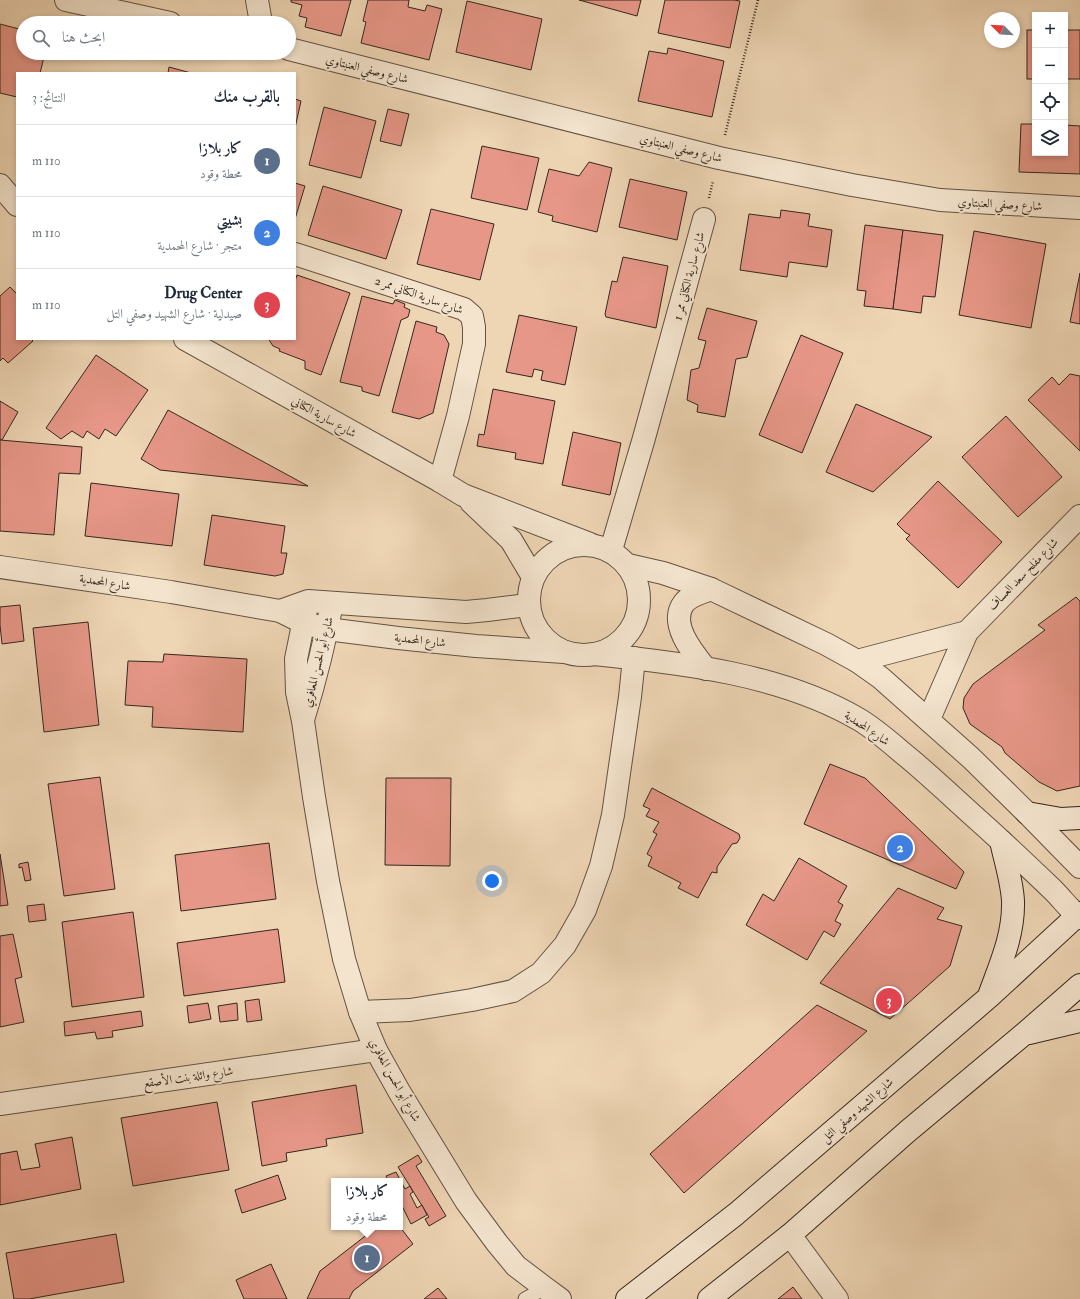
<!DOCTYPE html>
<html lang="ar">
<head>
<meta charset="utf-8">
<style>
	body { margin:0; font-family:"IM FELL Double Pica",Amiri,serif; background:#f6f6f7; color:#1f2937; direction:rtl }
	.controls { position:absolute; right:12px; top:12px; display:grid; overflow:hidden; border-radius:0px; box-shadow:0 2px 6px #0003 }
	.controls button { width:36px; height:36px; display:grid; place-items:center; padding:0; border:0; border-bottom:1px solid #e0e1e3; background:#fff; color:#1f2937; font:20px sans-serif }
	.compass { position:absolute; left:984px; top:12px; width:36px; height:36px; border-radius:50%; background:#fff; box-shadow:0 2px 6px #0003; rotate:294deg }
	.you { position:absolute; left:492px; top:881px; width:14px; height:14px; margin:-10px; border:3px solid #fff; border-radius:50%; background:#1a73e8; box-shadow:0 0 0 6px #1a73e833 }
	.badge { display:grid; place-items:center; width:26px; height:26px; border-radius:50%; background:#0b8043; color:#fff; font-size:13px; font-weight:700 }
	.pin { position:absolute; translate:-50% -50%; border:2px solid #fff; box-shadow:0 1px 4px #0006 }
	.popup { position:absolute; left:331px; top:1178px; width:72px; height:52px; box-sizing:border-box; display:grid; place-content:center; border-radius:0px; background:#fff; filter:drop-shadow(0 1px 3px #0005); font-size:13px; white-space:nowrap; color:#747a83 }
	.popup b { font-size:15px; color:#1f2937 }
	.popup::after { content:''; position:absolute; left:50%; top:100%; margin-left:-8px; border:8px solid transparent; border-top-color:#fff }
	.list { margin:0; padding:0; list-style:none }
	h2 { display:flex; justify-content:space-between; align-items:center; height:52px; margin:0; padding:0 16px; font-size:17px }
	h2 small { font-size:13px; font-weight:400; color:#747a83 }
	.list li { display:grid; grid-template-columns:26px 1fr auto; gap:12px; align-items:center; box-sizing:border-box; height:72px; padding:0 16px; border-top:1px solid #e0e1e3 }
	.list b { display:block; font-size:15px; white-space:nowrap }
	.list p { margin:0; font-size:13px; white-space:nowrap; color:#747a83 }
	.list em { font-size:13px; font-style:normal; color:#747a83 }
	.icon { flex:none; width:22px; height:22px; fill:none; stroke:currentColor; stroke-width:2; stroke-linecap:round; stroke-linejoin:round }
	.map { position:relative; flex:none; width:1080px; height:1299px; overflow:hidden; direction:ltr }
	.search { position:absolute; background:#fff; box-shadow:0 2px 6px #0003; left:16px; top:16px; width:280px; height:44px; display:flex; align-items:center; gap:10px; box-sizing:border-box; padding:0 14px; border-radius:22px; color:#747a83; font-size:15px }
	.panel { position:absolute; background:#fff; box-shadow:0 2px 6px #0003; left:16px; top:72px; width:280px; height:268px; border-radius:0px; direction:rtl }
	.map>svg:first-child { display:block }
	.building { fill:#e79788; stroke:#33281d }
	.lines { fill:none; stroke-linecap:round; stroke-linejoin:round }
	.service-casing { stroke:#625343; stroke-width:15 }
	.minor-casing { stroke:#625343; stroke-width:24 }
	.tertiary-casing { stroke:#625343; stroke-width:24 }
	.secondary-casing { stroke:#33281d; stroke-width:24 }
	.path { stroke:#33281d; stroke-width:2.5; stroke-dasharray:1 2; stroke-linecap:butt }
	.service { stroke:#f4e4ce; stroke-width:13 }
	.minor { stroke:#f4e4ce; stroke-width:22 }
	.tertiary { stroke:#f4e4ce; stroke-width:22 }
	.secondary { stroke:#f4e4ce; stroke-width:22 }
	.labels { text-anchor:middle; stroke-width:4; stroke-linejoin:round; paint-order:stroke }
	.street-label { font-size:12px; fill:#33281d; stroke:#f4e4ce }
</style>
</head>
<body>
<div class="map">
<svg width="1080" height="1299" viewBox="0 0 1080 1299">
	<rect width="100%" height="100%" fill="#eed5b4"/>
	<filter id="stains"><feTurbulence type="fractalNoise" baseFrequency=".005" numOctaves="4"/><feColorMatrix values="0 0 0 0 .2 0 0 0 0 .09 0 0 0 0 .02 0 0 0 .5 -.17"/></filter>
	<radialGradient id="worn" r=".72"><stop offset=".6" stop-color="#630" stop-opacity="0"/><stop offset="1" stop-color="#630" stop-opacity=".3"/></radialGradient>
	<!-- building -->
	<g class="building">
		<polygon points="291,0 351,0 341,36 305,27 307,18 299,16 302,5 291,2"/>
		<polygon points="368,0 409,0 408,7 425,11 427,5 442,9 429,60 361,43 366,22 363,21"/>
		<polygon points="579,0 641,0 637,16"/>
		<polygon points="665,0 734,0 740,1 730,48 658,33"/>
		<polygon points="467,1 542,19 531,70 456,52"/>
		<polygon points="0,24 23,30 23,53 45,53 40,73 17,73 17,97 0,93"/>
		<rect x="1027" y="30" width="8" height="49"/>
		<rect x="1065" y="30" width="15" height="49"/>
		<polygon points="668,48 724,61 712,117 638,101 649,51 667,54"/>
		<polygon points="169,67 191,73 168,73"/>
		<polygon points="295,99 301,101 295,128"/>
		<polygon points="324,107 376,121 361,178 309,165"/>
		<polygon points="388,109 409,114 401,146 380,141"/>
		<polygon points="1021,124 1035,124 1035,153 1065,153 1065,125 1080,126 1080,174 1019,172"/>
		<polygon points="482,146 539,158 527,210 471,198"/>
		<polygon points="589,162 612,168 597,232 552,221 553,216 538,212 549,169 579,176"/>
		<polygon points="630,179 687,192 677,240 619,227"/>
		<polygon points="295,183 305,186 295,219"/>
		<polygon points="323,186 402,210 386,259 308,235"/>
		<polygon points="431,209 494,224 480,280 417,264"/>
		<polygon points="781,210 810,214 808,226 832,230 827,267 789,262 787,277 740,270 749,214 780,218"/>
		<polygon points="865,225 903,230 893,309 864,306 866,291 857,290"/>
		<polygon points="903,230 943,235 935,297 923,296 921,313 893,309"/>
		<polygon points="974,231 1046,244 1031,328 959,315"/>
		<polygon points="623,257 668,266 656,328 606,317 605,314 612,281 617,282"/>
		<polygon points="1080,273 1080,324 1070,322"/>
		<polygon points="297,275 350,293 321,375 305,369 305,361 279,351 280,349 273,346 269,340 270,339 295,339 295,281"/>
		<polygon points="10,287 17,294 17,339 31,339 33,341 8,363 3,358 0,361 0,296"/>
		<polygon points="362,296 393,304 395,300 405,304 404,307 410,310 408,317 401,320 379,396 362,391 362,387 340,382"/>
		<polygon points="707,308 757,321 747,357 736,359 725,417 697,412 698,405 687,400 691,370 699,368 706,341 698,339"/>
		<polygon points="519,315 577,327 565,385 541,380 543,371 534,369 532,377 506,372"/>
		<polygon points="416,321 437,327 436,332 444,335 449,344 433,413 419,419 392,412"/>
		<polygon points="801,335 843,353 802,453 759,435"/>
		<polygon points="96,355 148,390 116,436 105,429 99,439 87,431 83,438 72,431 61,439 46,428"/>
		<polygon points="1070,374 1080,376 1080,451 1028,400 1052,377 1059,385"/>
		<polygon points="493,389 555,401 543,464 515,459 516,453 477,446 479,434 484,435"/>
		<polygon points="0,401 18,412 2,440 0,439"/>
		<polygon points="856,404 932,437 873,492 826,472"/>
		<polygon points="168,410 308,486 160,470 141,459"/>
		<polygon points="1006,416 1062,477 1018,517 962,457"/>
		<polygon points="573,432 621,443 610,495 562,485"/>
		<polygon points="0,440 82,447 80,474 59,473 54,535 0,531"/>
		<polygon points="938,481 1002,542 958,588 906,539 910,535 906,533 897,524"/>
		<polygon points="91,483 179,494 172,546 85,536"/>
		<polygon points="212,515 285,526 281,553 287,553 283,574 275,576 204,565"/>
		<polygon points="1076,597 1080,601 1080,786 1057,791 1039,782 1005,753 1002,747 970,724 963,708 964,698 973,684 1045,630 1038,625"/>
		<polygon points="20,605 24,641 2,644 0,625 0,607"/>
		<polygon points="88,622 99,725 44,732 33,628"/>
		<polygon points="164,654 247,659 243,732 152,727 153,707 125,705 128,661 163,662"/>
		<polygon points="830,764 865,778 964,872 956,889 804,824"/>
		<polygon points="100,777 115,889 64,896 48,784"/>
		<polygon points="386,778 451,778 450,866 385,865"/>
		<polygon points="652,788 739,834 740,838 737,843 732,844 717,867 717,873 712,872 698,898 678,888 681,883 648,866 652,857 647,854 657,834 653,832 659,822 646,816 650,809 643,806"/>
		<polygon points="269,843 276,899 181,911 175,855"/>
		<polygon points="0,854 8,905 0,906"/>
		<polygon points="799,858 847,886 838,902 843,905 835,921 841,924 834,937 824,931 807,960 746,925 763,894 774,901"/>
		<polygon points="28,862 31,880 25,881 22,867 19,868 19,864"/>
		<polygon points="898,888 944,908 937,919 962,926 950,966 890,1019 820,983"/>
		<polygon points="44,904 46,920 29,922 27,906"/>
		<polygon points="133,912 144,997 72,1007 62,922"/>
		<polygon points="278,929 285,982 184,996 177,943"/>
		<polygon points="13,934 22,977 15,979 24,1022 0,1027 0,936"/>
		<polygon points="259,999 262,1020 247,1022 245,1001"/>
		<polygon points="208,1003 211,1019 189,1023 187,1006"/>
		<polygon points="237,1003 238,1020 220,1022 218,1006"/>
		<polygon points="817,1005 867,1031 684,1193 650,1154"/>
		<polygon points="141,1011 143,1026 112,1031 113,1037 97,1039 95,1032 65,1036 64,1022"/>
		<polygon points="356,1085 363,1133 326,1139 327,1146 286,1153 287,1161 262,1166 252,1102"/>
		<polygon points="217,1102 229,1170 133,1186 121,1118"/>
		<polygon points="72,1137 81,1189 0,1205 0,1154 17,1151 21,1170 40,1167 35,1144"/>
		<polygon points="418,1155 422,1162 416,1166 446,1216 429,1226 425,1219 429,1217 398,1167"/>
		<polygon points="396,1172 405,1189 410,1186 413,1192 410,1194 417,1208 422,1205 427,1215 411,1224 400,1202 400,1181 389,1181 386,1176"/>
		<polygon points="278,1175 286,1199 242,1213 235,1190"/>
		<polygon points="377,1227 400,1227 413,1244 353,1291 349,1299 307,1299 320,1271"/>
		<polygon points="116,1234 124,1282 29,1299 14,1299 6,1253"/>
		<polygon points="271,1264 287,1299 244,1299 236,1280"/>
		<polygon points="793,1287 802,1299 778,1299"/>
		<polygon points="438,1288 447,1299 424,1299"/>
	</g>
	<g class="lines">
		<!-- service casing -->
		<g class="service-casing">
			<polyline id="service" points="525,1299 545,1288"/>
		</g>
		<!-- minor casing -->
		<g class="minor-casing">
			<g id="minor">
				<polyline points="66,0 170,23"/>
				<polyline points="257,0 261,23"/>
				<polyline points="289,49 719,158 852,185 940,200 1080,208"/>
				<polyline points="295,254 464,309 472,316 474,327 474,344 458,416 440,481"/>
				<polyline points="611,550 644,438 704,219"/>
				<polyline points="307,605 296,659 297,692 303,721 314,797 328,881 344,959 360,1012 376,1050 400,1093 466,1201 497,1243 516,1266 545,1288 560,1299"/>
				<polyline points="857,661 967,632"/>
				<polyline points="929,719 967,632 1080,516"/>
				<path d="M303,720c12,-39 22,-78 29,-117"/>
				<polyline points="360,1012 410,1010 472,1000 513,991 541,973 565,945 585,910 601,866 613,815 630,697 634,658"/>
				<polyline points="0,1104 376,1050"/>
				<polyline points="790,1235 837,1299"/>
			</g>
		</g>
		<!-- tertiary casing -->
		<g class="tertiary-casing">
			<g id="tertiary">
				<polyline points="0,185 17,205"/>
				<polyline points="185,339 440,481 463,495 590,544"/>
				<polyline points="471,502 511,540 533,577"/>
				<circle cx="584" cy="600" r="55"/>
				<polyline points="628,565 663,573 711,589 826,644 857,661 881,678 971,758 1027,813 1080,867"/>
				<polyline points="0,567 171,592 280,611 304,623 327,629 398,638 476,646 564,652"/>
				<polyline points="280,611 308,601 466,612 487,610 528,605"/>
				<path d="M594,654c89,9 188,20 266,66 18,11 34,26 50,39 26,22 51,46 77,69 22,20 44,41 66,62 9,9 17,20 27,28"/>
				<path d="M706,669c-12,-15 -38,-45 -22,-66 6,-8 18,-10 27,-14"/>
			</g>
		</g>
		<!-- secondary casing -->
		<g class="secondary-casing">
			<g id="secondary">
				<polyline points="1027,813 1061,819 1080,818"/>
				<path d="M990,993c11,-30 24,-59 23,-92 -1,-20 -8,-41 -12,-60"/>
				<polyline points="1029,1033 1080,1021"/>
				<polyline points="627,1299 736,1214 989,997 1080,913"/>
				<polyline points="709,1299 790,1235 908,1131 1024,1034 1080,985"/>
			</g>
		</g>
		<!-- path -->
		<g class="path">
			<polyline points="725,135 758,0"/>
			<polyline points="709,198 713,181"/>
		</g>
		<!-- service -->
		<use href="#service" class="service"/>
		<!-- minor -->
		<use href="#minor" class="minor"/>
		<!-- tertiary -->
		<use href="#tertiary" class="tertiary"/>
		<!-- secondary -->
		<use href="#secondary" class="secondary"/>
	</g>
	<g class="labels">
		<!-- street labels -->
		<g class="street-label">
			<text transform="translate(367 69) rotate(14)" y="4">شارع وصفي العنبتاوي</text>
			<text transform="translate(681 148) rotate(14)" y="4">شارع وصفي العنبتاوي</text>
			<text transform="translate(1000 204) rotate(3)" y="4">شارع وصفي العنبتاوي</text>
			<text transform="translate(689 276) rotate(-75)" y="4">شارع سارية الكناني ممر 1</text>
			<text transform="translate(419 295) rotate(19)" y="4">شارع سارية الكناني ممر 2</text>
			<text transform="translate(324 417) rotate(29)" y="4">شارع سارية الكناني</text>
			<text transform="translate(1023 574) rotate(-46)" y="4">شارع مفلح سعد العساف</text>
			<text transform="translate(105 582) rotate(9)" y="4">شارع المحمدية</text>
			<text transform="translate(420 640) rotate(6)" y="4">شارع المحمدية</text>
			<text transform="translate(318 662) rotate(-76)" y="4">شارع أبو الحسن المعافري</text>
			<text transform="translate(867 728) rotate(34)" y="4">شارع المحمدية</text>
			<text transform="translate(188 1077) rotate(-8)" y="4">شارع وائلة بنت الأصقع</text>
			<text transform="translate(395 1080) rotate(61)" y="4">شارع أبو الحسن المعافري</text>
			<text transform="translate(857 1110) rotate(-41)" y="4">شارع الشهيد وصفي التل</text>
		</g>
	</g>
	<rect width="100%" height="100%" filter="url(#stains)"/>
	<rect width="100%" height="100%" fill="url(#worn)"/>
</svg>
<div class="controls">
<button>+</button>
<button>−</button>
<button><svg class="icon" aria-label="locate" viewBox="0 0 24 24"><circle cx="12" cy="12" r="6"/><path d="M12 2v4M12 18v4M2 12h4M18 12h4"/></svg></button>
<button><svg class="icon" aria-label="layers" viewBox="0 0 24 24"><path d="M12 4l9 5-9 5-9-5zM3 14l9 5 9-5"/></svg></button>
</div>
<svg class="compass" viewBox="-18 -18 36 36"><path d="M0-13l5 13h-10z" fill="#e53935"/><path d="M0 13l5-13h-10z" fill="#747a83"/></svg>
<div class="you"></div>
<div class="pin badge" style="left:367px;top:1258px;background:#5c6f8a">1</div>
<div class="popup"><b>كار بلازا</b>محطة وقود</div>
<div class="pin badge" style="left:900px;top:848px;background:#3f7fe0">2</div>
<div class="pin badge" style="left:889px;top:1001px;background:#e0444e">3</div>
<div class="search"><svg class="icon" aria-label="search" viewBox="0 0 24 24"><circle cx="10" cy="10" r="6"/><path d="M15 15l6 6"/></svg>ابحث هنا</div>
<section class="panel">
<h2>بالقرب منك<small>النتائج: 3</small></h2>
<ul class="list">
<li><span class="badge" style="background:#5c6f8a">1</span><div><b>كار بلازا</b><p>محطة وقود</p></div><em>110 m</em></li>
<li><span class="badge" style="background:#3f7fe0">2</span><div><b>بشيتي</b><p>متجر · شارع المحمدية</p></div><em>110 m</em></li>
<li><span class="badge" style="background:#e0444e">3</span><div><b>Drug Center</b><p>صيدلية · شارع الشهيد وصفي التل</p></div><em>110 m</em></li>
</ul>
</section>
</div>
</body>
</html>
